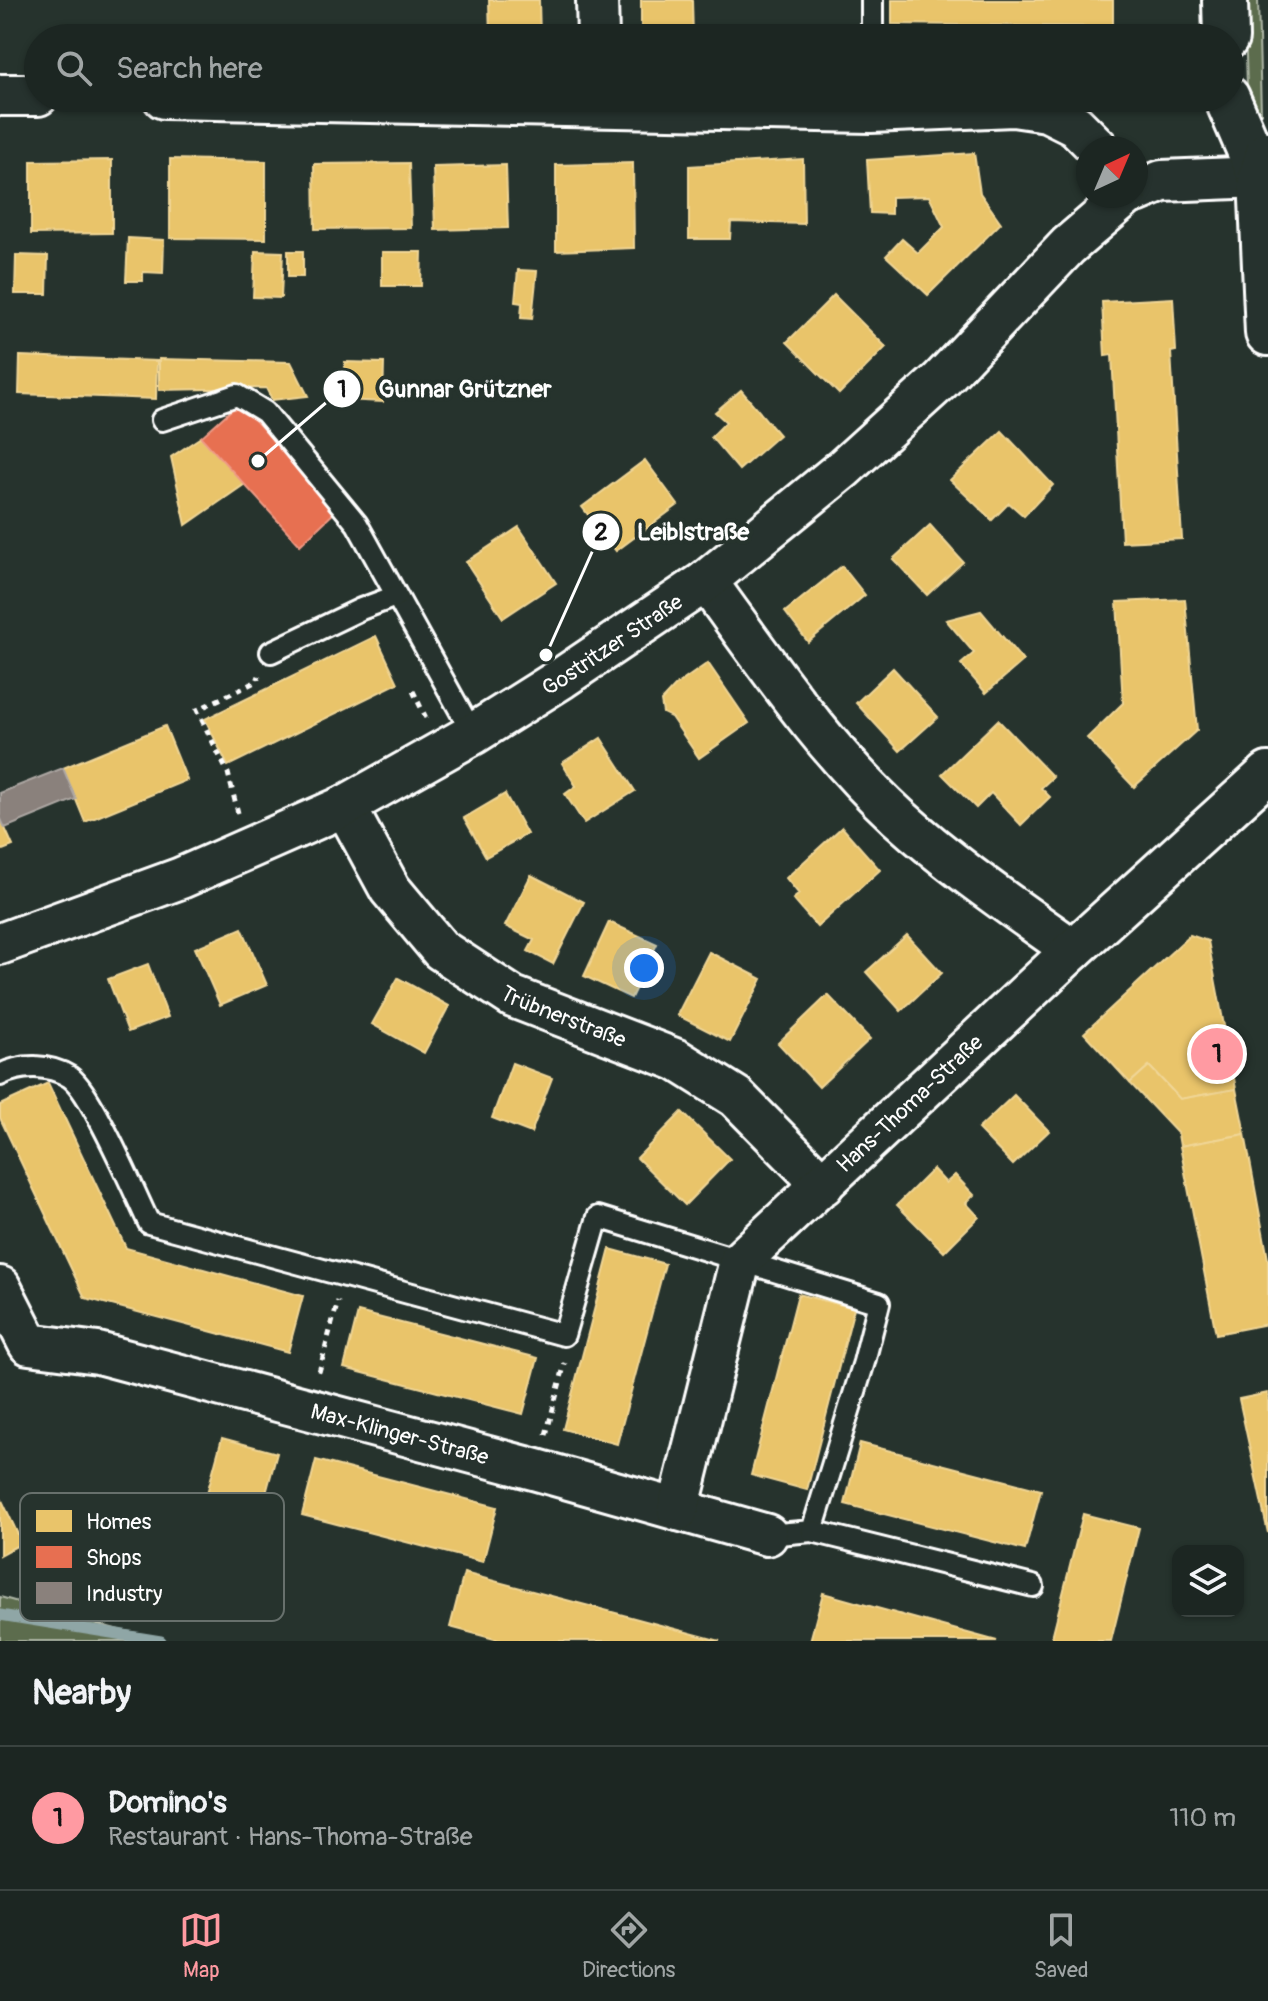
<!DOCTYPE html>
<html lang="en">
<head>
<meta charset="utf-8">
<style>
	body { margin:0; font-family:Pangolin,sans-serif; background:#252e2a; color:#f1f3f6 }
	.controls { position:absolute; right:24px; bottom:24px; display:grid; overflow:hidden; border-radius:16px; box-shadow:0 2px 6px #0004 }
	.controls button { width:72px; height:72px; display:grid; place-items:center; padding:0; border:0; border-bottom:2px solid #3a4340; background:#1c2622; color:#f1f3f6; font:40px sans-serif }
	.compass { position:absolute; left:1076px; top:136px; width:72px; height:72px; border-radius:50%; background:#1c2622; box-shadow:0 2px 6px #0004; rotate:44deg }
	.you { position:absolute; left:644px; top:968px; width:28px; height:28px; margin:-20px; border:6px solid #fff; border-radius:50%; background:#1a73e8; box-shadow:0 0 0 12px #1a73e833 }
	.badge { display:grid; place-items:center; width:52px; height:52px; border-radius:50%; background:#ff9aa2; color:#111; font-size:26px; font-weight:700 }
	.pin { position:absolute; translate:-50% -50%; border:4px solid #fff; box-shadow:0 2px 8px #0006 }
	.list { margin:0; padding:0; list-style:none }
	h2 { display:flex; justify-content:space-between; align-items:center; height:104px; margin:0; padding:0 32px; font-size:34px }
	h2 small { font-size:26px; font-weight:400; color:#a0a5a5 }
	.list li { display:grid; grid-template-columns:52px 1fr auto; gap:24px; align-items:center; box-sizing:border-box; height:144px; padding:0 32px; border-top:2px solid #3a4340 }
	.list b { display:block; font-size:30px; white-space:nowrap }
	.list p { margin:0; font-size:26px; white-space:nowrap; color:#a0a5a5 }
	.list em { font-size:26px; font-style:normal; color:#a0a5a5 }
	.icon { flex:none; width:44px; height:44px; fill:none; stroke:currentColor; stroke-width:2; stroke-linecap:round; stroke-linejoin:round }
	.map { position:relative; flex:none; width:1268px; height:1641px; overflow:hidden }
	.search { position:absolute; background:#1c2622; box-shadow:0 2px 6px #0004; left:24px; right:24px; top:24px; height:88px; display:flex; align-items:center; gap:20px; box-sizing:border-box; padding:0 28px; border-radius:44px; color:#a0a5a5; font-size:30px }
	.sheet { height:248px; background:#1c2622 }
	nav { display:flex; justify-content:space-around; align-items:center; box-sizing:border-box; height:112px; border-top:2px solid #3a4340; background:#1c2622; font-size:22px; color:#a0a5a5 }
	nav a { display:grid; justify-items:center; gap:4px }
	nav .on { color:#ff9aa2 }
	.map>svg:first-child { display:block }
	.green { fill:#5c6c4e; stroke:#aeb6a6; stroke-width:2 }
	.homes { fill:#e9c46a; stroke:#f0d697; stroke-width:2 }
	.shops { fill:#e76f51; stroke:#ee9a85; stroke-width:2 }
	.industry { fill:#8a817c; stroke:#ada7a3; stroke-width:2 }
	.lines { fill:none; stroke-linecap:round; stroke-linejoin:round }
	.stream { stroke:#8fa6a6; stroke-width:11 }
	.service-casing { stroke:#fff; stroke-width:26 }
	.minor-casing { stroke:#fff; stroke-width:46 }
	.secondary-casing { stroke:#fff; stroke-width:50 }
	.path { stroke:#fff; stroke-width:5; stroke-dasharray:6 6; stroke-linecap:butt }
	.service { stroke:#26332d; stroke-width:20 }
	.minor { stroke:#26332d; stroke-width:40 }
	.secondary { stroke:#26332d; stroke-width:44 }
	.labels { text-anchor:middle; stroke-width:8; stroke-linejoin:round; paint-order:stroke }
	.street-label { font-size:22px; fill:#fff; stroke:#26332d }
	.key { fill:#26332d; stroke:#67706c; stroke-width:2 }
	.key-label { font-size:22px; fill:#fff }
	.leader { fill:none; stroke:#fff; stroke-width:3 }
	.callout-dot { fill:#fff; stroke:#26332d; stroke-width:3 }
	.mark-label { font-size:24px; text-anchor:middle; font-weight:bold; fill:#111 }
	.callout-label { font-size:24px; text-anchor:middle; font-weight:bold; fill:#fff; stroke:#26332d; stroke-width:8; stroke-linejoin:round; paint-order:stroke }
</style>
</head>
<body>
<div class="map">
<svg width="1268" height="1641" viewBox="0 0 1268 1641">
	<rect width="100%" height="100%" fill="#26332d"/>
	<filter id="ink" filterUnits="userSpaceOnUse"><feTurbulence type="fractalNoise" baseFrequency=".0125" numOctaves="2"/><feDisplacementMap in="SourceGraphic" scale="16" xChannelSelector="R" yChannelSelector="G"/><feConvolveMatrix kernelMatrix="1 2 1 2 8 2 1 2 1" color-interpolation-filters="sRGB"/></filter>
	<g filter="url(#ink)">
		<!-- green -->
		<g class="green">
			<polygon points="1244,0 1258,0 1261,113 1248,114"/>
			<polygon points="0,1597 159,1641 0,1641"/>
		</g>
		<!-- homes -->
		<g class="homes">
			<polygon points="489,0 539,0 540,38 490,38"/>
			<polygon points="641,0 692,0 693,38 641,38"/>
			<polygon points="892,0 1113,0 1113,27 892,24"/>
			<polygon points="974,153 980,193 1001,223 928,295 886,256 902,239 918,253 944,227 929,196 891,197 891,214 870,213 867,160"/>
			<polygon points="170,159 266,161 266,239 170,238"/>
			<polygon points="803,159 804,224 731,222 730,239 689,239 689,166"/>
			<polygon points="112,160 112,233 31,234 31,161"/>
			<polygon points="409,163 411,228 315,229 314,164"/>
			<polygon points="633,163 634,248 556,251 556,165"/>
			<polygon points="506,165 508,228 435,230 433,167"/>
			<polygon points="128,238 164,240 163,273 143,272 143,281 126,281"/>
			<polygon points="255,251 283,252 281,298 253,297"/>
			<rect x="288" y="251" width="15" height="26"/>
			<polygon points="382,252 422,252 421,286 382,286"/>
			<polygon points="16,255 48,256 47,294 15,294"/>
			<polygon points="518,270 537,271 532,319 521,318 522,303 515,302"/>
			<polygon points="834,295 886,347 839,394 787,342"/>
			<polygon points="1173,298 1176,351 1171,352 1182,539 1122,542 1112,355 1105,356 1102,302"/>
			<polygon points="20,356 157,361 156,399 19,394"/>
			<polygon points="159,359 291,362 308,396 272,400 266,388 159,390"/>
			<polygon points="345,362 384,363 383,402 344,400"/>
			<polygon points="741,390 779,435 739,470 711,437 726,422 715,412"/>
			<polygon points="1002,431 1053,485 1024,516 1009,503 992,520 950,480"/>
			<polygon points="201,437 245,484 186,525 171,457"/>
			<polygon points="645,460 678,505 616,551 582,507"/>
			<polygon points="930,525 963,562 927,595 893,559"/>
			<polygon points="519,527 556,583 503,618 466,562"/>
			<polygon points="842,566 865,595 808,642 785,612"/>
			<polygon points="1185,599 1197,730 1134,787 1087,738 1123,703 1117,602"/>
			<polygon points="981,611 1023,661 986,693 961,664 974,653 946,620"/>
			<polygon points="376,636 398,683 228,766 205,719"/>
			<polygon points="708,663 749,723 699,758 671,717 663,713 661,701 675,686"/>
			<polygon points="893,668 938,717 900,751 856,703"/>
			<polygon points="998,720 1053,777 1041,788 1050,797 1021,825 991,793 976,808 942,774"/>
			<polygon points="165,726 187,780 85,822 63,768"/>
			<polygon points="601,738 635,791 584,823 565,794 576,786 562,763"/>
			<polygon points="505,794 527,834 486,857 464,818"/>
			<polygon points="0,817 13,846 0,851"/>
			<polygon points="842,827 880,870 817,927 793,899 799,894 786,878"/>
			<polygon points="531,875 584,902 553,964 528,951 534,940 505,926"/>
			<polygon points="609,922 657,944 631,998 584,976"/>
			<polygon points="242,928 267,985 220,1005 195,948"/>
			<polygon points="907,935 942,973 901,1011 866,972"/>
			<polygon points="1190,935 1208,941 1236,1089 1180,1099 1149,1066 1130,1083 1084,1033"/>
			<polygon points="709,952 762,979 730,1042 677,1015"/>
			<polygon points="148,964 168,1017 128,1032 108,979"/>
			<polygon points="398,978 449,1006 424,1053 372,1024"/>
			<polygon points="828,995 870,1039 819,1087 778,1043"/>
			<polygon points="512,1063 552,1078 531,1133 492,1118"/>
			<polygon points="1149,1066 1180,1099 1236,1089 1245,1134 1180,1146 1178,1134 1130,1083"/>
			<polygon points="48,1083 126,1248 303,1296 288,1352 85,1298 0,1118 0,1105"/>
			<polygon points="1014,1095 1049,1131 1013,1165 978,1129"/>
			<polygon points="682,1112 730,1159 685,1205 637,1158"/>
			<polygon points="1245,1134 1268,1259 1268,1324 1216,1334 1180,1146"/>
			<polygon points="933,1169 946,1183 955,1175 974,1195 966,1203 979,1217 944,1252 897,1205"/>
			<polygon points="610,1249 665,1264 617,1444 563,1429"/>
			<polygon points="798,1294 854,1308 807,1490 751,1475"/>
			<polygon points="358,1312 538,1358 523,1414 344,1368"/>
			<polygon points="1268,1393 1268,1533 1239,1399"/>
			<polygon points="222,1438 277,1453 252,1545 197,1530"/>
			<polygon points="860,1443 1041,1490 1025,1550 845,1504"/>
			<polygon points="316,1460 497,1507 483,1562 302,1515"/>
			<polygon points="0,1496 22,1543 0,1555"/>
			<polygon points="1083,1514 1139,1528 1111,1641 1051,1641"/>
			<polygon points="464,1573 597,1608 720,1641 502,1641 450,1627"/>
			<polygon points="823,1593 866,1605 997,1641 810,1641"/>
		</g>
		<!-- shops -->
		<polygon class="shops" points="239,403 337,510 300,545 201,437"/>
		<!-- industry -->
		<polygon class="industry" points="63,768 76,799 5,828 0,817 0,793"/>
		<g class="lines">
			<!-- stream -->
			<polyline class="stream" points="0,1615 161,1641"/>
			<!-- service casing -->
			<g class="service-casing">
				<g id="service">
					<polyline points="872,38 872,0"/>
					<polyline points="162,420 237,395 265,412 357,524 473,734"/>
					<polyline points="271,652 361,609 396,596"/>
					<path d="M0,1075c21,-11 49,-11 70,2 22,15 65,117 79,146l415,112 34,-118 281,86 -15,59 -52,169 -45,4"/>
					<polyline points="812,1531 1033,1586"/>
				</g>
			</g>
			<!-- minor casing -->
			<g class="minor-casing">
				<g id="minor">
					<polyline points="597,0 598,38"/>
					<polyline points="0,95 38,95"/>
					<polyline points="164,98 871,112 1013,106 1047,111 1075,125 1098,148"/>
					<polyline points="1136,192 1162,181 1261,177"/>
					<path d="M706,581c60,82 117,167 192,236 54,49 116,91 175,133"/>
					<path id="s1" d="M345,806l45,83 51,61 72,47 164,63 59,37 87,88"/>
					<path id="s2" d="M0,944l181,-66 164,-72 128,-72 89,-56 144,-97 138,-113 97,-88 127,-134 58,-50"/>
					<path id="s3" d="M0,1287l29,57 69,9 439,117 230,65"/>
					<path id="s4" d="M678,1510l62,-249 333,-311 195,-177"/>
				</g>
			</g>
			<!-- secondary casing -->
			<g class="secondary-casing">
				<g id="secondary">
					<polyline points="1225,0 1226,38"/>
					<polyline points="1227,98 1261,177"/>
					<polyline points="1268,154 1261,177 1268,333"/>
				</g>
			</g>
			<!-- path -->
			<g class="path">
				<polyline points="413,691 426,718"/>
				<polyline points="238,813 228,773 197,710 257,681 259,676"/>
				<polyline points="319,1372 338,1301"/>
				<polyline points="546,1435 565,1363"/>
			</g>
			<!-- service -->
			<use href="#service" class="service"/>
			<!-- minor -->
			<use href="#minor" class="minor"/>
			<!-- secondary -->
			<use href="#secondary" class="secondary"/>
		</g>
	</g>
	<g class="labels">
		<!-- street labels -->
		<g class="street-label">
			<text dy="8" stroke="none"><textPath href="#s2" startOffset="684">Gostritzer Straße</textPath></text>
			<text dy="8" stroke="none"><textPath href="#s1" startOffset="314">Trübnerstraße</textPath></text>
			<text dy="8" stroke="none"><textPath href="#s4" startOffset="488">Hans-Thoma-Straße</textPath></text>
			<text dy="8" stroke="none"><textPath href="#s3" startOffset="446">Max-Klinger-Straße</textPath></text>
		</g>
	</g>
	<!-- legend -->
	<rect x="20" y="1493" width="264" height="128" rx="12" class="key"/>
	<rect x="36" y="1510" width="36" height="22" fill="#e9c46a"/>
	<rect x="36" y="1546" width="36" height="22" fill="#e76f51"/>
	<rect x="36" y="1582" width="36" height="22" fill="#8a817c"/>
	<g class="key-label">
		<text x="86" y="1529">Homes</text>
		<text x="86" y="1565">Shops</text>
		<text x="86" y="1601">Industry</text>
	</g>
	<!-- callouts -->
	<path class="leader" d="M258 461L342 389M546 655L601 532"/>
	<g class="callout-dot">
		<circle cx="258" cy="461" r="8"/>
		<circle cx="546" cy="655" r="8"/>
		<circle cx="342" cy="389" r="20"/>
		<circle cx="601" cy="532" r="20"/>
	</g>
	<g class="mark-label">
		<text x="342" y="397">1</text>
		<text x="601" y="540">2</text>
	</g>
	<g class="callout-label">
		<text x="465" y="397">Gunnar Grützner</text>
		<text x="693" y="540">Leiblstraße</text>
	</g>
</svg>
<div class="controls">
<button><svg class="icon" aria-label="layers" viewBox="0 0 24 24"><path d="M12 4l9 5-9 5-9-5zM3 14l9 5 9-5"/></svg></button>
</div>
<svg class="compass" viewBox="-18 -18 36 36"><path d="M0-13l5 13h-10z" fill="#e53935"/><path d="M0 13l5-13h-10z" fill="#a0a5a5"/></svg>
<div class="you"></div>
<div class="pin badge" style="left:1217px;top:1054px">1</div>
<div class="search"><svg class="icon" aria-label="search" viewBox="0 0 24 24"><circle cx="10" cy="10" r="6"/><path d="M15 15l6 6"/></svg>Search here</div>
</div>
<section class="sheet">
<h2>Nearby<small></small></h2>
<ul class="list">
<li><span class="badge">1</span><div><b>Domino's</b><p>Restaurant · Hans-Thoma-Straße</p></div><em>110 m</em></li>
</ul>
</section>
<nav>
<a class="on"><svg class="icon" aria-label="map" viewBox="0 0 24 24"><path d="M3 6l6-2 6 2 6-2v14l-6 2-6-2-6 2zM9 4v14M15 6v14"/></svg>Map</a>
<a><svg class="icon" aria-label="directions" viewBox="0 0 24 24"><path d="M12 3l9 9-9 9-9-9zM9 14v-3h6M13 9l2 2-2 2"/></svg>Directions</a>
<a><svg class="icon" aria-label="saved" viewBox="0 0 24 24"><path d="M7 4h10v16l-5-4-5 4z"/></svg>Saved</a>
</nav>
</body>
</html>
